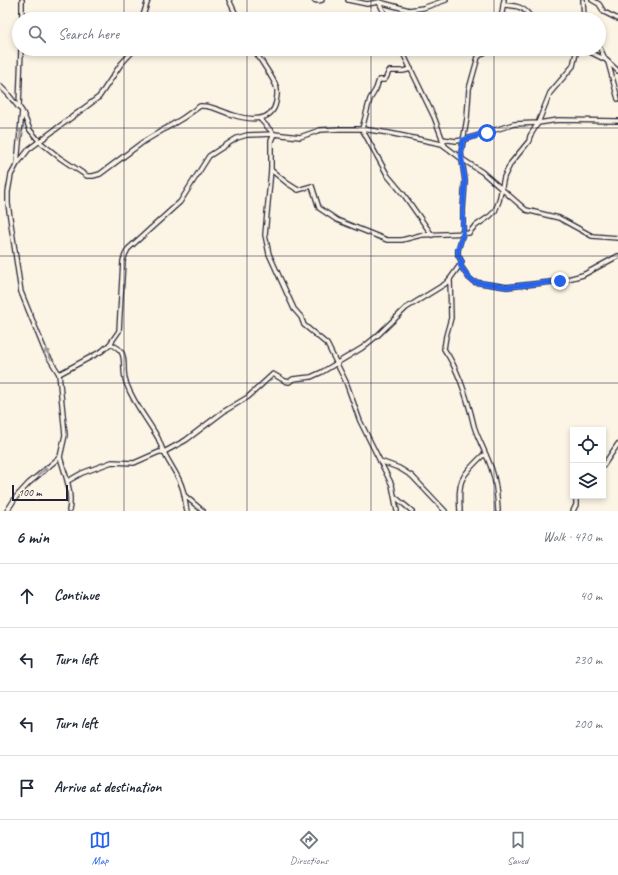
<!DOCTYPE html>
<html lang="en">
<head>
<meta charset="utf-8">
<style>
	body { margin:0; font-family:Caveat,sans-serif; background:#f2f2f3; color:#1f2937 }
	.controls { position:absolute; right:12px; bottom:12px; display:grid; overflow:hidden; border-radius:0px; box-shadow:0 2px 6px #0003 }
	.controls button { width:36px; height:36px; display:grid; place-items:center; padding:0; border:0; border-bottom:1px solid #e0e1e3; background:#fff; color:#1f2937; font:20px sans-serif }
	.scale { position:absolute; left:12px; bottom:10px; width:56px; box-sizing:border-box; padding-left:4px; border:2px solid #22223b; border-top:0; font-size:11px; line-height:14px; white-space:nowrap; color:#22223b; -webkit-text-stroke:3px #fcf5e5; paint-order:stroke }
	.stop { position:absolute; width:12px; height:12px; margin:-9px; border:3px solid #2563eb; border-radius:50%; background:#fff }
	.stop.end { background:#2563eb; border-color:#fff; box-shadow:0 1px 4px #0008 }
	.list { margin:0; padding:0; list-style:none }
	h2 { display:flex; justify-content:space-between; align-items:center; height:52px; margin:0; padding:0 16px; font-size:17px }
	h2 small { font-size:13px; font-weight:400; color:#747a83 }
	.list li { display:grid; grid-template-columns:26px 1fr auto; gap:12px; align-items:center; box-sizing:border-box; height:64px; padding:0 16px; border-top:1px solid #e0e1e3 }
	.list b { display:block; font-size:15px; white-space:nowrap }
	.list em { font-size:13px; font-style:normal; color:#747a83 }
	.icon { flex:none; width:22px; height:22px; fill:none; stroke:currentColor; stroke-width:2; stroke-linecap:round; stroke-linejoin:round }
	.map { position:relative; flex:none; width:618px; height:511px; overflow:hidden }
	.search { position:absolute; background:#fff; box-shadow:0 2px 6px #0003; left:12px; right:12px; top:12px; height:44px; display:flex; align-items:center; gap:10px; box-sizing:border-box; padding:0 14px; border-radius:22px; color:#747a83; font-size:15px }
	.sheet { height:308px; background:#fff }
	nav { display:flex; justify-content:space-around; align-items:center; box-sizing:border-box; height:56px; border-top:1px solid #e0e1e3; background:#fff; font-size:11px; color:#747a83 }
	nav a { display:grid; justify-items:center; gap:2px }
	nav .on { color:#2563eb }
	.map>svg:first-child { display:block }
	.lines { fill:none; stroke-linecap:round; stroke-linejoin:round }
	.street-casing { stroke:#22223b; stroke-width:6 }
	.street { stroke:#fcf5e5; stroke-width:3.5 }
	.oneway { stroke:#9a9698 }
	.route { stroke:#2563eb; stroke-width:5 }
	.grid { fill:none; stroke:#22223b; stroke-width:1; stroke-opacity:0.55 }
</style>
</head>
<body>
<div class="map">
<svg width="618" height="511" viewBox="0 0 618 511">
	<rect width="100%" height="100%" fill="#fcf5e5"/>
	<filter id="ink" filterUnits="userSpaceOnUse"><feTurbulence type="fractalNoise" baseFrequency=".025" numOctaves="2"/><feDisplacementMap in="SourceGraphic" scale="8" xChannelSelector="R" yChannelSelector="G"/><feConvolveMatrix kernelMatrix="1 2 1 2 8 2 1 2 1" color-interpolation-filters="sRGB"/></filter>
	<g filter="url(#ink)">
		<g class="lines">
			<!-- street casing -->
			<g class="street-casing">
				<g id="street">
					<polyline points="229,0 238,19"/>
					<polyline points="314,0 318,1 322,0"/>
					<polyline points="348,0 367,4 379,2 409,10 423,8 446,0"/>
					<polyline points="583,0 584,19"/>
					<polyline points="592,0 599,4 604,12 618,19"/>
					<polyline points="379,2 387,19"/>
					<path d="M503,5c14,1 21,1 29,14"/>
					<polyline points="22,19 22,0"/>
					<polyline points="142,19 148,0"/>
					<polyline points="501,19 504,0"/>
					<polyline points="599,46 605,59 618,71"/>
					<polyline points="401,49 434,117 445,146"/>
					<polyline points="584,49 604,59"/>
					<polyline points="608,62 618,99"/>
					<polyline points="0,86 8,94 19,108"/>
					<path d="M23,113l7,17 10,12 20,16 27,18h6l7,-2 43,-32 40,-24 17,-12c12,-1 22,6 33,9 16,5 39,8 43,-13 1,-5 2,-12 0,-16 -3,-9 -17,-27 -22,-37"/>
					<polyline points="260,119 274,134"/>
					<polyline points="362,129 388,176 404,195 432,235"/>
					<polyline points="362,129 370,99 376,89 379,80 384,80 386,78 389,71 403,71 411,69"/>
					<polyline points="274,134 271,141 271,170 265,235 269,254 294,309 301,317 304,325 327,344 346,382 360,421 392,485 397,511"/>
					<polyline points="442,139 456,141 463,140 514,124 538,123 558,120 618,121"/>
					<polyline points="18,163 29,149 99,97 121,64 135,49"/>
					<polyline points="271,170 287,183 298,190 312,186 319,208 337,220 387,240 402,240 421,235 469,233 474,227 490,216 495,211 499,201 504,177 511,163 529,141 530,136 538,123 550,93 573,66 577,49"/>
					<polyline points="460,265 469,278 474,282 507,287 560,281 583,275 618,256"/>
					<path d="M450,279l1,39 -5,18 -2,13c16,23 24,51 30,77 3,10 8,19 12,29l-4,1c-22,22 -24,24 -22,55"/>
					<path d="M110,344c22,8 9,23 17,41 7,19 21,35 31,53 2,4 3,9 6,14 5,12 14,22 18,35 3,8 3,16 5,24"/>
					<polyline points="59,374 102,351 110,344 119,331 123,261 125,255 128,249 180,202 209,156 237,138 247,135 274,134 300,137 320,130 340,129 362,129 389,133 442,144 462,159 482,172 526,210 559,218 592,236 618,238"/>
					<path d="M486,455c9,19 11,35 12,56"/>
					<path d="M60,457c5,17 13,36 9,54"/>
					<polyline points="380,461 399,468 412,476 445,511"/>
					<polyline points="603,466 618,444"/>
					<polyline points="68,481 82,473 112,462 134,463 159,452 164,452 186,440 223,412 248,397 273,374 285,381 289,382 293,379 311,377 322,372 362,348 377,336 406,308 445,284 450,279 462,262 458,255 458,250 463,233 463,209 464,196 465,181 461,153 467,118 469,89 478,57 489,49"/>
					<polyline points="184,495 203,511"/>
					<polyline points="395,497 412,511"/>
					<polyline points="7,511 16,497 29,483 60,457 65,435 59,374 45,351 21,292 8,204 8,192 11,175 17,164 22,111 19,107 21,49"/>
					<polyline points="573,511 576,505 576,496"/>
				</g>
			</g>
			<!-- street -->
			<use href="#street" class="street"/>
		</g>
		<!-- one-way arrows -->
		<defs><path id="oneway-shaft" d="M-6 0H5M1.5-3L5.5 0L1.5 3" fill="none" stroke-width="1.6" stroke-linecap="round" stroke-linejoin="round"/></defs>
		<g class="oneway">
			<use href="#oneway-shaft" transform="translate(20 135) rotate(-83)"/>
			<use href="#oneway-shaft" transform="translate(48 354) rotate(-118)"/>
			<use href="#oneway-shaft" transform="translate(42 472) rotate(-38)"/>
		</g>
	</g>
	<g class="lines" filter="url(#ink)">
		<!-- route -->
		<polyline class="route" points="487,133 463,140 461,153 465,181 463,209 463,233 458,250 458,255 462,262 460,265 469,278 474,282 481,283 507,287 560,281"/>
	</g>
	<!-- grid -->
	<path class="grid" d="M124,0v19M247,0v19M371,0v19M494,0v19M124,49v462M247,49v462M371,49v462M494,49v462M0,128h618M0,256h618M0,383h618"/>
</svg>
<div class="controls">
<button><svg class="icon" aria-label="locate" viewBox="0 0 24 24"><circle cx="12" cy="12" r="6"/><path d="M12 2v4M12 18v4M2 12h4M18 12h4"/></svg></button>
<button><svg class="icon" aria-label="layers" viewBox="0 0 24 24"><path d="M12 4l9 5-9 5-9-5zM3 14l9 5 9-5"/></svg></button>
</div>
<div class="scale">100 m</div>
<div class="stop" style="left:487px;top:133px"></div>
<div class="stop end" style="left:560px;top:281px"></div>
<div class="search"><svg class="icon" aria-label="search" viewBox="0 0 24 24"><circle cx="10" cy="10" r="6"/><path d="M15 15l6 6"/></svg>Search here</div>
</div>
<section class="sheet">
<h2>6 min<small>Walk · 470 m</small></h2>
<ul class="list">
<li><svg class="icon" aria-label="ahead" viewBox="0 0 24 24"><path d="M12 20V5M6 11l6-6 6 6"/></svg><div><b>Continue</b></div><em>40 m</em></li>
<li><svg class="icon" aria-label="left" viewBox="0 0 24 24"><path d="M17 20v-9H6M10 6l-5 5 5 5"/></svg><div><b>Turn left</b></div><em>230 m</em></li>
<li><svg class="icon" aria-label="left" viewBox="0 0 24 24"><path d="M17 20v-9H6M10 6l-5 5 5 5"/></svg><div><b>Turn left</b></div><em>200 m</em></li>
<li><svg class="icon" aria-label="arrive" viewBox="0 0 24 24"><path d="M6 21V4h12l-3 4 3 4H6"/></svg><div><b>Arrive at destination</b></div></li>
</ul>
</section>
<nav>
<a class="on"><svg class="icon" aria-label="map" viewBox="0 0 24 24"><path d="M3 6l6-2 6 2 6-2v14l-6 2-6-2-6 2zM9 4v14M15 6v14"/></svg>Map</a>
<a><svg class="icon" aria-label="directions" viewBox="0 0 24 24"><path d="M12 3l9 9-9 9-9-9zM9 14v-3h6M13 9l2 2-2 2"/></svg>Directions</a>
<a><svg class="icon" aria-label="saved" viewBox="0 0 24 24"><path d="M7 4h10v16l-5-4-5 4z"/></svg>Saved</a>
</nav>
</body>
</html>
